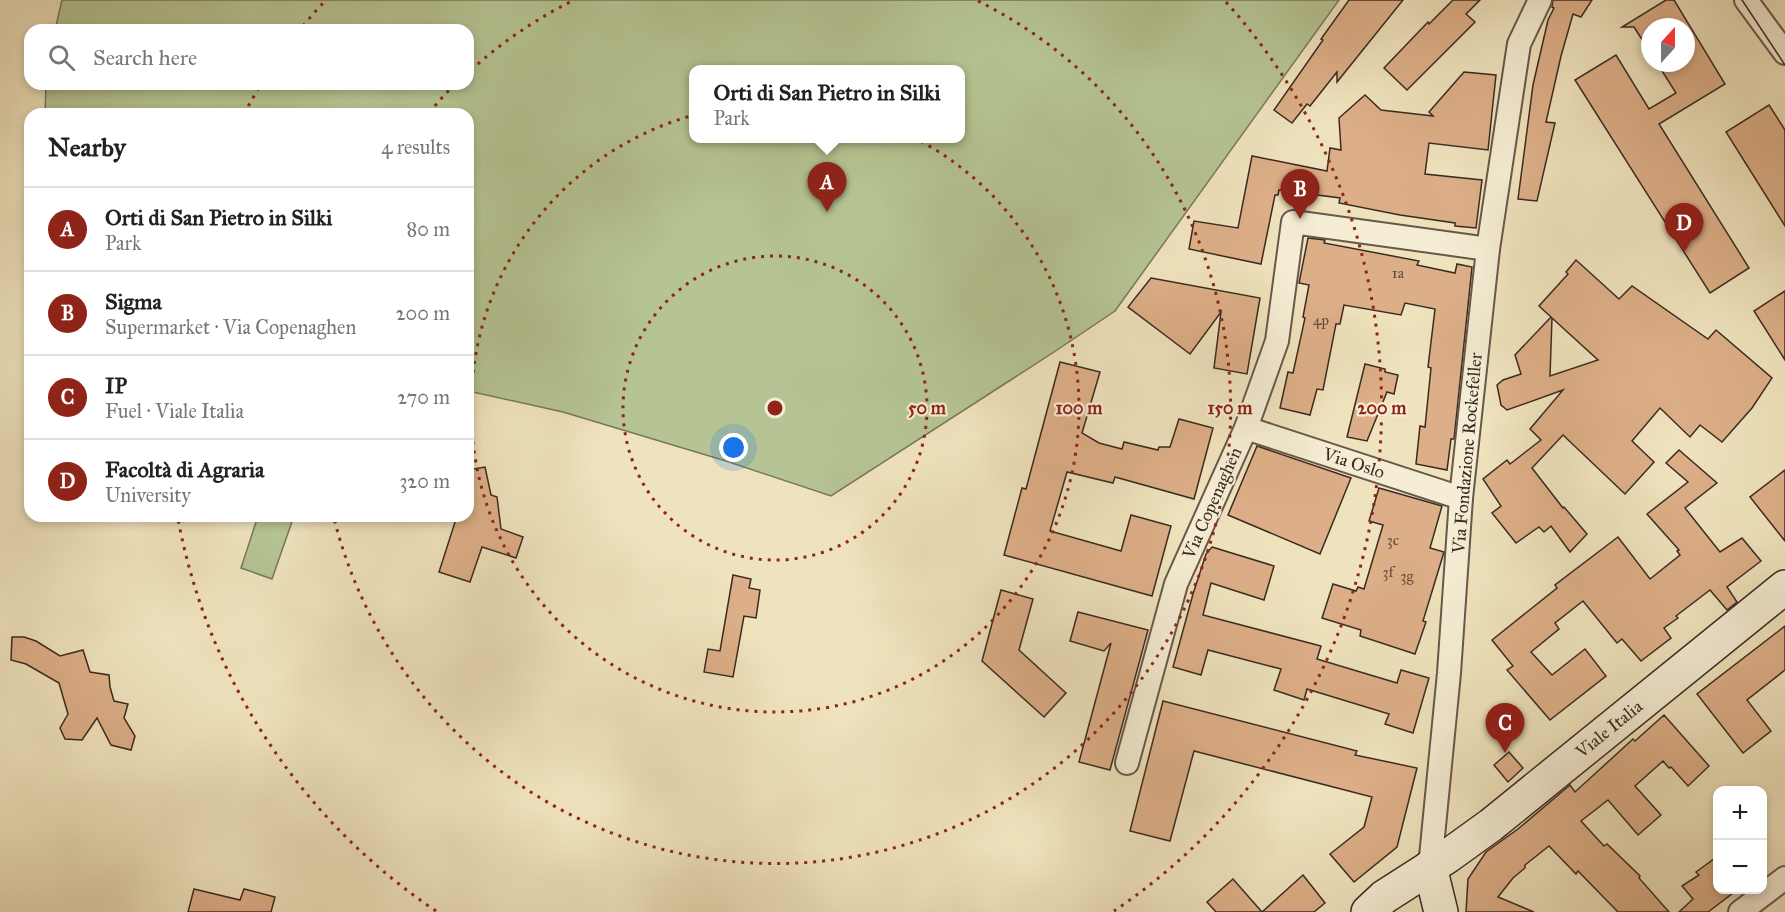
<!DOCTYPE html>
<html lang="en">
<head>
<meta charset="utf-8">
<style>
	body { margin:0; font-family:"IM FELL Great Primer",serif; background:#f6f6f6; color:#222 }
	.controls { position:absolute; right:18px; bottom:18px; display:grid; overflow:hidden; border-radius:12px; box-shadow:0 3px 9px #0003 }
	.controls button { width:54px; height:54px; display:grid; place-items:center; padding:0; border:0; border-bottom:2px solid #e0e0e0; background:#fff; color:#222; font:30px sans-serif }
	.compass { position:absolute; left:1641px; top:18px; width:54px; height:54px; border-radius:50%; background:#fff; box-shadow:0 3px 9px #0003; rotate:21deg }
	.you { position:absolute; left:734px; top:448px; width:21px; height:21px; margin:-15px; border:4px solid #fff; border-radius:50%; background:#1a73e8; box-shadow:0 0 0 9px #1a73e833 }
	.badge { display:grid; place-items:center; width:39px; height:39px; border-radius:50%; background:#8f2418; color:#fff; font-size:20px; font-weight:700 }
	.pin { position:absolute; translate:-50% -50px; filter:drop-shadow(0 2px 3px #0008) }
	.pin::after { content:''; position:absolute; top:32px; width:21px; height:18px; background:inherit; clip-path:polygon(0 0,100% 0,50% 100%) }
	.popup { position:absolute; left:689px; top:65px; width:276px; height:78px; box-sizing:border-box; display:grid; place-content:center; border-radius:12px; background:#fff; filter:drop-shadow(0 2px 4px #0005); font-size:20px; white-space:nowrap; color:#767676 }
	.popup b { font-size:22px; color:#222 }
	.popup::after { content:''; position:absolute; left:50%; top:100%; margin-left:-12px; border:12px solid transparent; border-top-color:#fff }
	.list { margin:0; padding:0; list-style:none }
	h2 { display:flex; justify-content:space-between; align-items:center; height:78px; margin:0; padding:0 24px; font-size:26px }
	h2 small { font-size:20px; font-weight:400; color:#767676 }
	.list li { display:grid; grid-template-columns:39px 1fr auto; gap:18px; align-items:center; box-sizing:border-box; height:84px; padding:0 24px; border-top:2px solid #e0e0e0 }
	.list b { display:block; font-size:22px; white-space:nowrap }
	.list p { margin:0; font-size:20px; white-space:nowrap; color:#767676 }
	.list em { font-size:20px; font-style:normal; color:#767676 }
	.icon { flex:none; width:33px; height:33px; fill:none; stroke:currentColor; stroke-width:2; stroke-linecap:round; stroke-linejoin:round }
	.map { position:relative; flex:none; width:1785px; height:912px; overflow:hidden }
	.search { position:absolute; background:#fff; box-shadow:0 3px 9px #0003; left:24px; top:24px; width:450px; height:66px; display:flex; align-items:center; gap:15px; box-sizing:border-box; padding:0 21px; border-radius:18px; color:#767676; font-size:22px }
	.panel { position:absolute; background:#fff; box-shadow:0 3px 9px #0003; left:24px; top:108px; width:450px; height:414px; border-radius:18px }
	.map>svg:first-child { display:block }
	.green { fill:#b6c493; stroke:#78775b; stroke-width:1.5; fill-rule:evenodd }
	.building { fill:#ddaf88; stroke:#3b2a23; stroke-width:1.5; fill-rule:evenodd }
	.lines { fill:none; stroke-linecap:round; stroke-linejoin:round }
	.street-casing { stroke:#68584a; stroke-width:26 }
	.secondary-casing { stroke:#3b2a23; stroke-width:36 }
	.street { stroke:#f5edd4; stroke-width:22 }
	.secondary { stroke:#f5edd4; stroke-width:33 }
	.tram { stroke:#3b2a23; stroke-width:1.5 }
	.ring { fill:none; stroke:#8f2418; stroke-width:3; stroke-dasharray:3 6 }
	.labels { text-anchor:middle; stroke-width:4.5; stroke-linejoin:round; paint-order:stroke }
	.number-label { font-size:15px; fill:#644b3c }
	.street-label { font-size:18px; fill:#3b2a23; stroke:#f5edd4 }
	.centre { fill:#8f2418; stroke:#f5edd4; stroke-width:3 }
	.ring-label { font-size:18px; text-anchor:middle; font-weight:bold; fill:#8f2418; stroke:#f5edd4; stroke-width:4.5; stroke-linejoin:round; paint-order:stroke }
</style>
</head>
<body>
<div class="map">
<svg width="1785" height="912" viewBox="0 0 1785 912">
	<rect width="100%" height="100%" fill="#efe3bd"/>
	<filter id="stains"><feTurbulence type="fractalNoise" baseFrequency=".00333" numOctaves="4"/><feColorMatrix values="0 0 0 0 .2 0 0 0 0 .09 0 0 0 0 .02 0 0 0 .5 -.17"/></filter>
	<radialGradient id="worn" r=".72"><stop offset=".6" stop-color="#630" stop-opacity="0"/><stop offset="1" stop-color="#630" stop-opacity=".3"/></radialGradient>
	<!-- green -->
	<g class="green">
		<path d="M62,0h1277l-224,311 -61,41 -223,144 -105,-35 -163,-49 -95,-21v-277h-423l1,-30h422v-54h-413zM694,70h266v68h-266z"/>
		<polygon points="258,516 294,516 272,579 241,568"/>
	</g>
	<!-- building -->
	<g class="building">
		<polygon points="1349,0 1403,0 1337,82 1337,72 1310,106 1307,104 1292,123 1274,110 1323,40 1321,39"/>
		<polygon points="1453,0 1480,0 1466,14 1475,22 1407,90 1384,68 1428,22 1429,24"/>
		<polygon points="1553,0 1592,0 1581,17 1573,14 1561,56 1546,122 1555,123 1537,201 1518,199 1533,85 1548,20 1554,8 1552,7"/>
		<polygon points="1666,0 1674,0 1725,84 1659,124 1749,268 1710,293 1575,80 1616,55 1649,109 1676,93 1657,63 1686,63 1686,27 1650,27 1650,52 1634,27 1622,27"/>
		<polygon points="1464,72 1496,75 1488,150 1429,143 1425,174 1482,180 1476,228 1455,226 1455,223 1400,215 1339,203 1340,198 1279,190 1278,195 1275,195 1261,264 1189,249 1194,221 1238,228 1252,156 1327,171 1330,148 1341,150 1339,118 1365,95 1381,110 1433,116 1429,112"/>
		<polygon points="1769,105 1785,130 1785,226 1726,132"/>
		<polygon points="1308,238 1325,240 1324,243 1419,261 1417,265 1455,273 1457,264 1472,267 1454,439 1451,439 1447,470 1416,464 1420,426 1425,427 1431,368 1428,367 1435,309 1405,303 1401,315 1344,305 1340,324 1336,324 1323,390 1317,389 1310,415 1280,408 1288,372 1293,373 1305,318 1303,317 1309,285 1299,283"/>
		<path d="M1576,260l43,39 13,-13 76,53 8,-9 56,48 -20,30 -30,34 -22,-17 -10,12 -30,-29 -28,33 22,21 -29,32 -62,-59 -31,33 31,40 1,-1 23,27 -17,18 -19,-26 -7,6 -5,-5 -23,16 -24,-30 9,-7 -18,-27 24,-19 3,4 31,-24 -11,-11 33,-39 -56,20 -6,-5 -4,-20 6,-5 18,-6 -6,-19 36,-38 -12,-11 29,-32 -2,-2zM1552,318l46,42 -48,16z"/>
		<polygon points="1151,278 1260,298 1247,374 1214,368 1221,312 1190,354 1128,307"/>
		<polygon points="1785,291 1785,360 1754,311"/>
		<polygon points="1060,362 1100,372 1082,433 1099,443 1122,449 1124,442 1158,450 1159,447 1170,447 1179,419 1213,428 1194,499 1115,477 1113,483 1067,472 1050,531 1121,551 1131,515 1171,526 1152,596 1004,555 1022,488 1026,489"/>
		<polygon points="1365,364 1385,369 1385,372 1398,375 1394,394 1387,392 1367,441 1347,437"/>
		<polygon points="1257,446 1351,478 1320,554 1228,515"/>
		<polygon points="1679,450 1717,483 1685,508 1720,552 1742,538 1761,561 1727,587 1737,602 1727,610 1710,590 1676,616 1678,618 1664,628 1671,638 1641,661 1622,639 1617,643 1583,601 1555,623 1559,629 1531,652 1552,675 1585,649 1606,676 1550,720 1507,670 1513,666 1492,640 1557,588 1555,585 1618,537 1650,579 1680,555 1677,551 1679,550 1647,514 1688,482 1666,463"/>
		<polygon points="485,467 491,495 497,497 501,529 523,537 516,558 482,547 470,582 439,572 457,516 468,516 468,470"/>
		<polygon points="1785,470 1785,541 1750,497"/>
		<polygon points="1379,488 1442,506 1430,548 1444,552 1423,621 1426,622 1415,654 1360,636 1361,630 1322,618 1333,584 1356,591 1358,587 1364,589 1383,525 1369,521"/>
		<polygon points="1212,547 1274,566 1264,600 1211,583 1203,615 1321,646 1317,659 1397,683 1401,670 1429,678 1413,733 1385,724 1389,714 1307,689 1304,700 1274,690 1281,669 1208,650 1201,675 1173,667 1193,594 1206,554"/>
		<polygon points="733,575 751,579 749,588 760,590 756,618 744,616 733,677 704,672 708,649 720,651"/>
		<polygon points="1001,590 1033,599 1019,650 1066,693 1044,717 982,661"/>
		<polygon points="1078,612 1148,630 1110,770 1079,762 1111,643 1104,651 1070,641"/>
		<polygon points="1785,626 1785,670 1747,700 1771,731 1743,753 1697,694"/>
		<polygon points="12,637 24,637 36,641 60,656 83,650 90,672 109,675 110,687 114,701 128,704 124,718 135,736 131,750 111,745 97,718 82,740 65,739 60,728 68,714 59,683 26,664 11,660"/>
		<polygon points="1163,701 1357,751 1355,755 1417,768 1397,847 1354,882 1330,854 1364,827 1372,797 1194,751 1170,841 1130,831"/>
		<polygon points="1664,715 1709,766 1688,786 1671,767 1669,768 1663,761 1635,786 1661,815 1638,835 1608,800 1581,821 1604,846 1607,844 1640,876 1639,878 1669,912 1618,912 1578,871 1576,874 1549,846 1525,865 1525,868 1513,878 1498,897 1534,912 1466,912 1468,879 1486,852 1518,829 1570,785 1575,792 1633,739 1635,741"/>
		<polygon points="1509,752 1523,768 1508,782 1494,765"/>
		<polygon points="1718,856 1718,890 1737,890 1708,912 1679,912 1693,899 1682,886 1699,875 1696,872"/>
		<polygon points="1303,875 1325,903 1314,912 1216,912 1207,902 1233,879 1262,912"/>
		<polygon points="194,889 240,900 244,889 275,897 271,912 188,912"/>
	</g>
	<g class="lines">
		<!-- street casing -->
		<g class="street-casing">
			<g id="street">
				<polyline points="1746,0 1785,53"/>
				<polyline points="1246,428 1461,498"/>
				<polyline points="1127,763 1176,584 1246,428 1277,341 1293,222 1488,249"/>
				<polyline points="1430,867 1449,673 1461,498 1488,249 1519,44 1540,0"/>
				<polyline points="1740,912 1785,878"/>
			</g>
		</g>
		<!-- secondary casing -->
		<g class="secondary-casing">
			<g id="secondary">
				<polyline points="1430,867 1441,912"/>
				<polyline points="1368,912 1384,897 1448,856 1491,825 1785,587"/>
			</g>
		</g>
		<!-- street -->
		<use href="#street" class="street"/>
		<!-- secondary -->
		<use href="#secondary" class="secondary"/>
		<!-- tram -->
		<polyline class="tram" points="1742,0 1785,65"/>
	</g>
	<!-- distance rings -->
	<g class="ring">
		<circle cx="775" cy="408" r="152"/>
		<circle cx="775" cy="408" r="304"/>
		<path d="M429 113A455 455 0 0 1 453 86M471 70A455 455 0 0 1 572 1M978 1A455 455 0 1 1 334 518"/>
		<path d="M436 911A607 607 0 0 1 178 519M244 114A607 607 0 0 1 260 86M303 26A607 607 0 0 1 324 2M1226 2A607 607 0 0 1 1114 911"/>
	</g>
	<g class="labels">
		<!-- number labels -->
		<g class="number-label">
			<text x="1398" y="278">1a</text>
			<text x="1321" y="325">4p</text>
			<text x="1393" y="545">3c</text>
			<text x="1388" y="577">3f</text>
			<text x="1407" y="581">3g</text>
		</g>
		<!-- street labels -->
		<g class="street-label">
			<text transform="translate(1467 453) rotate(-85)" y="6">Via Fondazione Rockefeller</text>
			<text transform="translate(1354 463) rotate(18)" y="6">Via Oslo</text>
			<text transform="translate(1212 503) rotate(-66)" y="6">Via Copenaghen</text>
			<text transform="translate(1609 729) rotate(-39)" y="6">Viale Italia</text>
		</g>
	</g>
	<circle cx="775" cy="408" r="9" class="centre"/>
	<g class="ring-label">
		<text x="927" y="414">50 m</text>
		<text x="1079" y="414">100 m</text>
		<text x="1230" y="414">150 m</text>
		<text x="1382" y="414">200 m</text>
	</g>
	<rect width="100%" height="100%" filter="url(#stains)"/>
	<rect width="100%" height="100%" fill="url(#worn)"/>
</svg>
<div class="controls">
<button>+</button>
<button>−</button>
</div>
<svg class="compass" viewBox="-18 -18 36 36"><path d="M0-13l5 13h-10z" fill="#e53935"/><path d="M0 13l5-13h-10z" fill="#767676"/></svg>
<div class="you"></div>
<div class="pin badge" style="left:827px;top:212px">A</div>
<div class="popup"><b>Orti di San Pietro in Silki</b>Park</div>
<div class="pin badge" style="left:1300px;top:219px">B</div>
<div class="pin badge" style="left:1505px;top:753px">C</div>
<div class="pin badge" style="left:1684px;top:253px">D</div>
<div class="search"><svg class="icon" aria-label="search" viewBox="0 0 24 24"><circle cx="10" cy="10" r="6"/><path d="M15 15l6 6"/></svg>Search here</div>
<section class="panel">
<h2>Nearby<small>4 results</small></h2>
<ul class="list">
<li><span class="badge">A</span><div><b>Orti di San Pietro in Silki</b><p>Park</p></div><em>80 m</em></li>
<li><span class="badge">B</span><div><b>Sigma</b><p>Supermarket · Via Copenaghen</p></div><em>200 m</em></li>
<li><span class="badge">C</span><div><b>IP</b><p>Fuel · Viale Italia</p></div><em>270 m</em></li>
<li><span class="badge">D</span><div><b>Facoltà di Agraria</b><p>University</p></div><em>320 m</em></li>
</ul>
</section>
</div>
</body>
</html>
